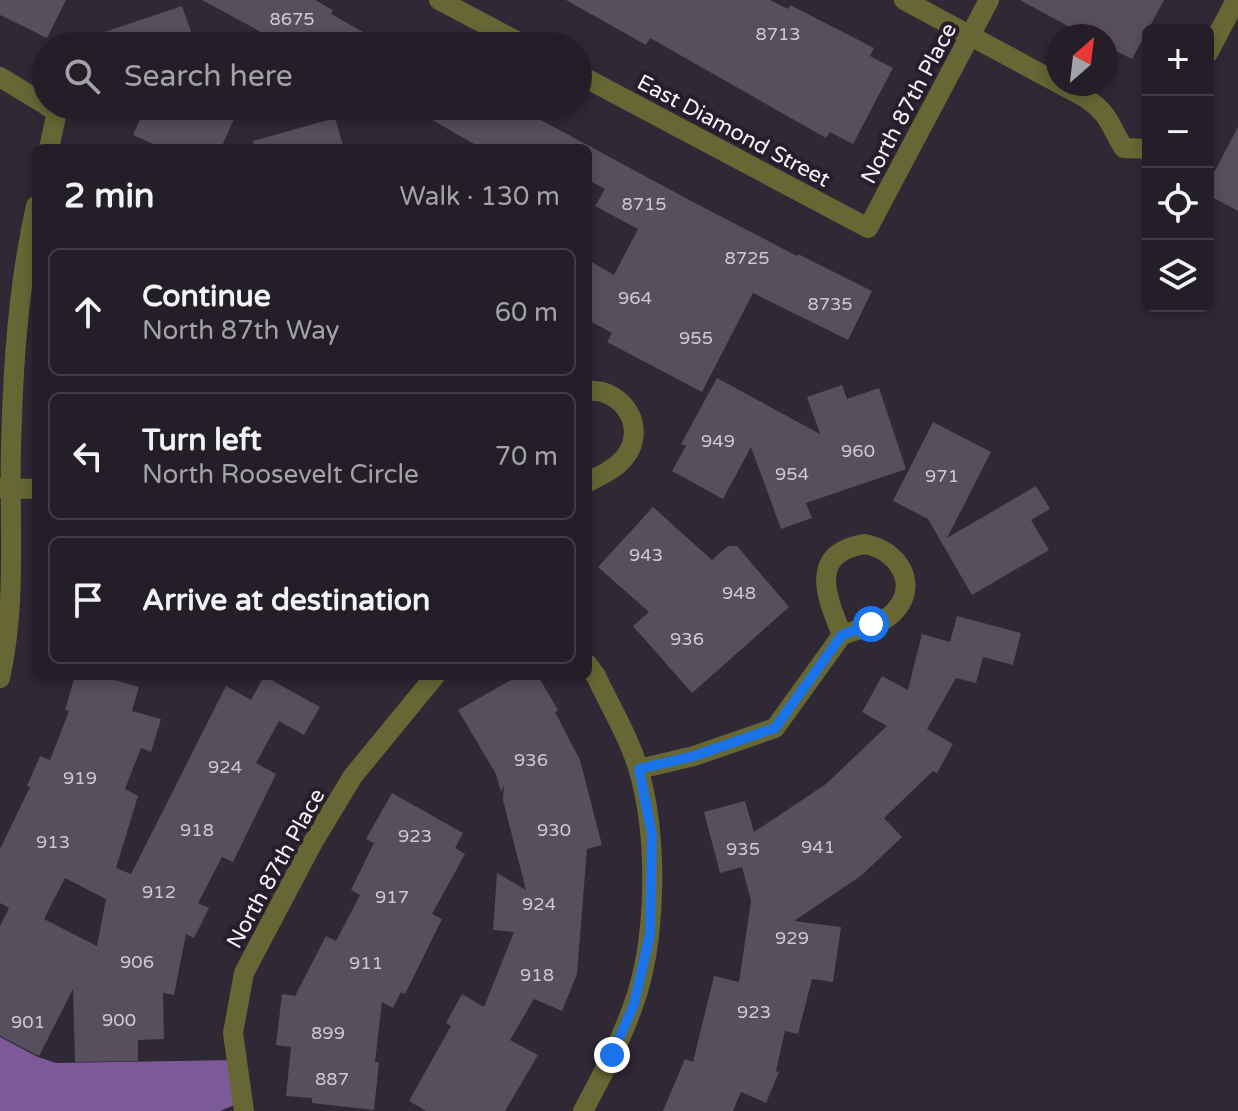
<!DOCTYPE html>
<html lang="en">
<head>
<meta charset="utf-8">
<style>
	body { margin:0; font-family:"Varela Round",sans-serif; background:#2b2730; color:#f1f3f6 }
	.controls { position:absolute; right:24px; top:24px; display:grid; overflow:hidden; border-radius:12px; box-shadow:0 4px 12px #0003 }
	.controls button { width:72px; height:72px; display:grid; place-items:center; padding:0; border:0; border-bottom:2px solid #403c45; background:#231e28; color:#f1f3f6; font:40px sans-serif }
	.compass { position:absolute; left:1046px; top:24px; width:72px; height:72px; border-radius:50%; background:#231e28; box-shadow:0 4px 12px #0003; rotate:28deg }
	.stop { position:absolute; width:24px; height:24px; margin:-18px; border:6px solid #1a73e8; border-radius:50%; background:#fff }
	.stop.end { background:#1a73e8; border-color:#fff; box-shadow:0 2px 8px #0008 }
	.list { margin:0; padding:0; list-style:none }
	h2 { display:flex; justify-content:space-between; align-items:center; height:104px; margin:0; padding:0 32px; font-size:34px }
	h2 small { font-size:26px; font-weight:400; color:#a3a2a8 }
	.list li { display:grid; grid-template-columns:52px 1fr auto; gap:24px; align-items:center; box-sizing:border-box; height:128px; margin:0 16px 16px; padding:0 16px; border:2px solid #403c45; border-radius:12px }
	.list b { display:block; font-size:30px; white-space:nowrap }
	.list p { margin:0; font-size:26px; white-space:nowrap; color:#a3a2a8 }
	.list em { font-size:26px; font-style:normal; color:#a3a2a8 }
	.icon { flex:none; width:44px; height:44px; fill:none; stroke:currentColor; stroke-width:2; stroke-linecap:round; stroke-linejoin:round }
	.map { position:relative; flex:none; width:1238px; height:1111px; overflow:hidden }
	.search { position:absolute; background:#231e28; box-shadow:0 4px 12px #0003; left:32px; top:32px; width:560px; height:88px; display:flex; align-items:center; gap:20px; box-sizing:border-box; padding:0 28px; border-radius:44px; color:#a3a2a8; font-size:30px }
	.panel { position:absolute; background:#231e28; box-shadow:0 4px 12px #0003; left:32px; top:144px; width:560px; height:536px; border-radius:12px }
	.map>svg:first-child { display:block }
	.water { fill:#7c5a97 }
	.building { fill:#574e5e; fill-rule:evenodd }
	.lines { fill:none; stroke-linecap:round; stroke-linejoin:round }
	.minor { stroke:#666734; stroke-width:20 }
	.route { stroke:#1a73e8; stroke-width:10 }
	.labels { text-anchor:middle; stroke-width:8; stroke-linejoin:round; paint-order:stroke }
	.number-label { font-size:18px; fill:#cfc9d4 }
	.street-label { font-size:22px; fill:#f7f2fb; stroke:#251e2b }
</style>
</head>
<body>
<div class="map">
<svg width="1238" height="1111" viewBox="0 0 1238 1111">
	<rect width="100%" height="100%" fill="#2f2835"/>
	<!-- water -->
	<polygon class="water" points="0,1037 38,1057 56,1063 236,1060 241,1102 220,1111 0,1111"/>
	<!-- building -->
	<g class="building">
		<polygon points="0,0 66,0 47,38 0,15"/>
		<polygon points="202,0 315,0 333,10 331,14 388,46 287,46"/>
		<polygon points="566,0 770,0 788,9 790,5 874,48 870,56 893,68 853,144 830,132 826,138 650,38 646,45"/>
		<polygon points="1020,0 1164,0 1132,59 1106,46 1106,36 1086,36"/>
		<polygon points="182,6 196,46 75,46 75,42"/>
		<polygon points="146,106 240,106 221,148 162,148 133,135"/>
		<polygon points="408,106 515,106 693,202 797,256 798,254 872,291 848,340 753,293 702,392 607,342 612,333 588,320 588,260 614,275 638,229 595,206 605,189 588,180 588,148 481,148"/>
		<polygon points="335,118 344,148 254,148 253,141"/>
		<polygon points="1238,127 1238,211 1208,195 1208,184"/>
		<polygon points="717,378 820,434 807,397 842,385 847,399 879,388 906,469 806,503 812,518 781,529 751,447 723,499 672,471 686,446 681,444"/>
		<polygon points="933,422 991,452 947,538 1036,486 1050,509 1031,520 1049,550 972,595 928,519 893,501"/>
		<polygon points="653,507 712,560 728,546 737,546 789,607 692,693 633,626 649,612 598,567"/>
		<polygon points="957,616 1021,633 1013,665 983,657 976,683 956,678 927,729 953,744 937,773 933,771 884,818 902,837 862,875 794,921 841,927 833,982 812,979 798,1034 785,1031 776,1071 779,1072 766,1103 741,1092 733,1111 663,1111 685,1059 693,1062 714,976 739,982 751,901 742,867 720,873 704,812 745,801 754,832 826,784 887,726 862,712 882,676 908,690 922,634 950,642"/>
		<path d="M75,676h26l38,11 -7,24 29,8 -10,33 -10,-4 -16,41 13,7 -22,72 15,6 95,-188 25,14 13,-24 56,31 -16,28 -25,-14 -23,42 20,11 -43,88 -11,-5 -24,46 11,5 -15,30 -8,-4 -12,61 -11,-2 1,46 -26,1v21l-63,1 -2,-73 -34,67 -39,-20v-110l9,-18 -9,-5v-54l30,-62 -3,-1 13,-30 10,4 19,-49 -4,-1zM65,878l41,21 -9,47 -53,-27z"/>
		<polygon points="518,676 538,676 558,710 555,712 580,760 602,845 587,849 577,974 562,1011 534,999 510,1040 538,1055 505,1111 426,1111 409,1101 451,1026 446,1023 462,994 484,1007 514,932 493,930 497,873 526,890 503,800 504,786 501,792 496,774 458,710"/>
		<polygon points="392,793 463,833 455,848 465,854 432,914 442,919 405,994 401,992 393,1008 382,1002 375,1062 379,1062 374,1110 312,1103 312,1098 286,1096 291,1047 276,1045 282,994 295,996 326,936 336,941 360,895 351,890 374,843 366,839"/>
	</g>
	<g class="lines">
		<!-- minor -->
		<g class="minor">
			<polyline points="439,0 526,46"/>
			<polyline points="904,0 1058,83"/>
			<polyline points="1208,53 1236,0"/>
			<polyline points="578,74 868,228 989,0"/>
			<polyline points="0,77 46,105"/>
			<path d="M1060,84c16,9 32,15 44,30 8,10 12,23 20,34l24,1"/>
			<polyline points="47,106 57,112 49,148"/>
			<path d="M588,391c35,-3 60,37 37,66 -9,12 -24,18 -37,25"/>
			<polyline points="0,488 36,489"/>
			<path d="M865,544c33,6 56,41 28,69 -12,12 -35,16 -51,22 -15,-37 -35,-82 23,-91z"/>
			<path d="M0,678c17,-76 9,-153 11,-230 2,-82 7,-162 25,-242"/>
			<polyline points="639,769 694,756 775,728 842,635"/>
			<polyline points="244,1111 233,1033 244,973 313,842 353,776 435,676"/>
			<path d="M583,1111c18,-34 37,-68 50,-105 24,-65 25,-168 6,-235 -9,-32 -29,-65 -43,-95l-8,-11"/>
		</g>
	</g>
	<g class="lines">
		<!-- route -->
		<polyline class="route" points="612,1055 634,1004 650,934 652,835 639,769 694,756 775,728 842,635 871,624"/>
	</g>
	<g class="labels">
		<!-- number labels -->
		<g class="number-label">
			<text x="292" y="25">8675</text>
			<text x="778" y="40">8713</text>
			<text x="644" y="210">8715</text>
			<text x="747" y="264">8725</text>
			<text x="635" y="304">964</text>
			<text x="830" y="310">8735</text>
			<text x="696" y="344">955</text>
			<text x="718" y="447">949</text>
			<text x="858" y="457">960</text>
			<text x="792" y="480">954</text>
			<text x="942" y="482">971</text>
			<text x="646" y="561">943</text>
			<text x="739" y="599">948</text>
			<text x="687" y="645">936</text>
			<text x="531" y="766">936</text>
			<text x="225" y="773">924</text>
			<text x="80" y="784">919</text>
			<text x="197" y="836">918</text>
			<text x="554" y="836">930</text>
			<text x="415" y="842">923</text>
			<text x="53" y="848">913</text>
			<text x="818" y="853">941</text>
			<text x="743" y="855">935</text>
			<text x="159" y="898">912</text>
			<text x="392" y="903">917</text>
			<text x="539" y="910">924</text>
			<text x="792" y="944">929</text>
			<text x="137" y="968">906</text>
			<text x="366" y="969">911</text>
			<text x="537" y="981">918</text>
			<text x="754" y="1018">923</text>
			<text x="119" y="1026">900</text>
			<text x="28" y="1028">901</text>
			<text x="328" y="1039">899</text>
			<text x="332" y="1085">887</text>
		</g>
		<!-- street labels -->
		<g class="street-label">
			<text transform="translate(908 103) rotate(-62)" y="8">North 87th Place</text>
			<text transform="translate(734 130) rotate(28)" y="8">East Diamond Street</text>
			<text transform="translate(275 868) rotate(-61)" y="8">North 87th Place</text>
		</g>
	</g>
</svg>
<div class="controls">
<button>+</button>
<button>−</button>
<button><svg class="icon" aria-label="locate" viewBox="0 0 24 24"><circle cx="12" cy="12" r="6"/><path d="M12 2v4M12 18v4M2 12h4M18 12h4"/></svg></button>
<button><svg class="icon" aria-label="layers" viewBox="0 0 24 24"><path d="M12 4l9 5-9 5-9-5zM3 14l9 5 9-5"/></svg></button>
</div>
<svg class="compass" viewBox="-18 -18 36 36"><path d="M0-13l5 13h-10z" fill="#e53935"/><path d="M0 13l5-13h-10z" fill="#a3a2a8"/></svg>
<div class="stop" style="left:871px;top:624px"></div>
<div class="stop end" style="left:612px;top:1055px"></div>
<div class="search"><svg class="icon" aria-label="search" viewBox="0 0 24 24"><circle cx="10" cy="10" r="6"/><path d="M15 15l6 6"/></svg>Search here</div>
<section class="panel">
<h2>2 min<small>Walk · 130 m</small></h2>
<ul class="list">
<li><svg class="icon" aria-label="ahead" viewBox="0 0 24 24"><path d="M12 20V5M6 11l6-6 6 6"/></svg><div><b>Continue</b><p>North 87th Way</p></div><em>60 m</em></li>
<li><svg class="icon" aria-label="left" viewBox="0 0 24 24"><path d="M17 20v-9H6M10 6l-5 5 5 5"/></svg><div><b>Turn left</b><p>North Roosevelt Circle</p></div><em>70 m</em></li>
<li><svg class="icon" aria-label="arrive" viewBox="0 0 24 24"><path d="M6 21V4h12l-3 4 3 4H6"/></svg><div><b>Arrive at destination</b></div></li>
</ul>
</section>
</div>
</body>
</html>
